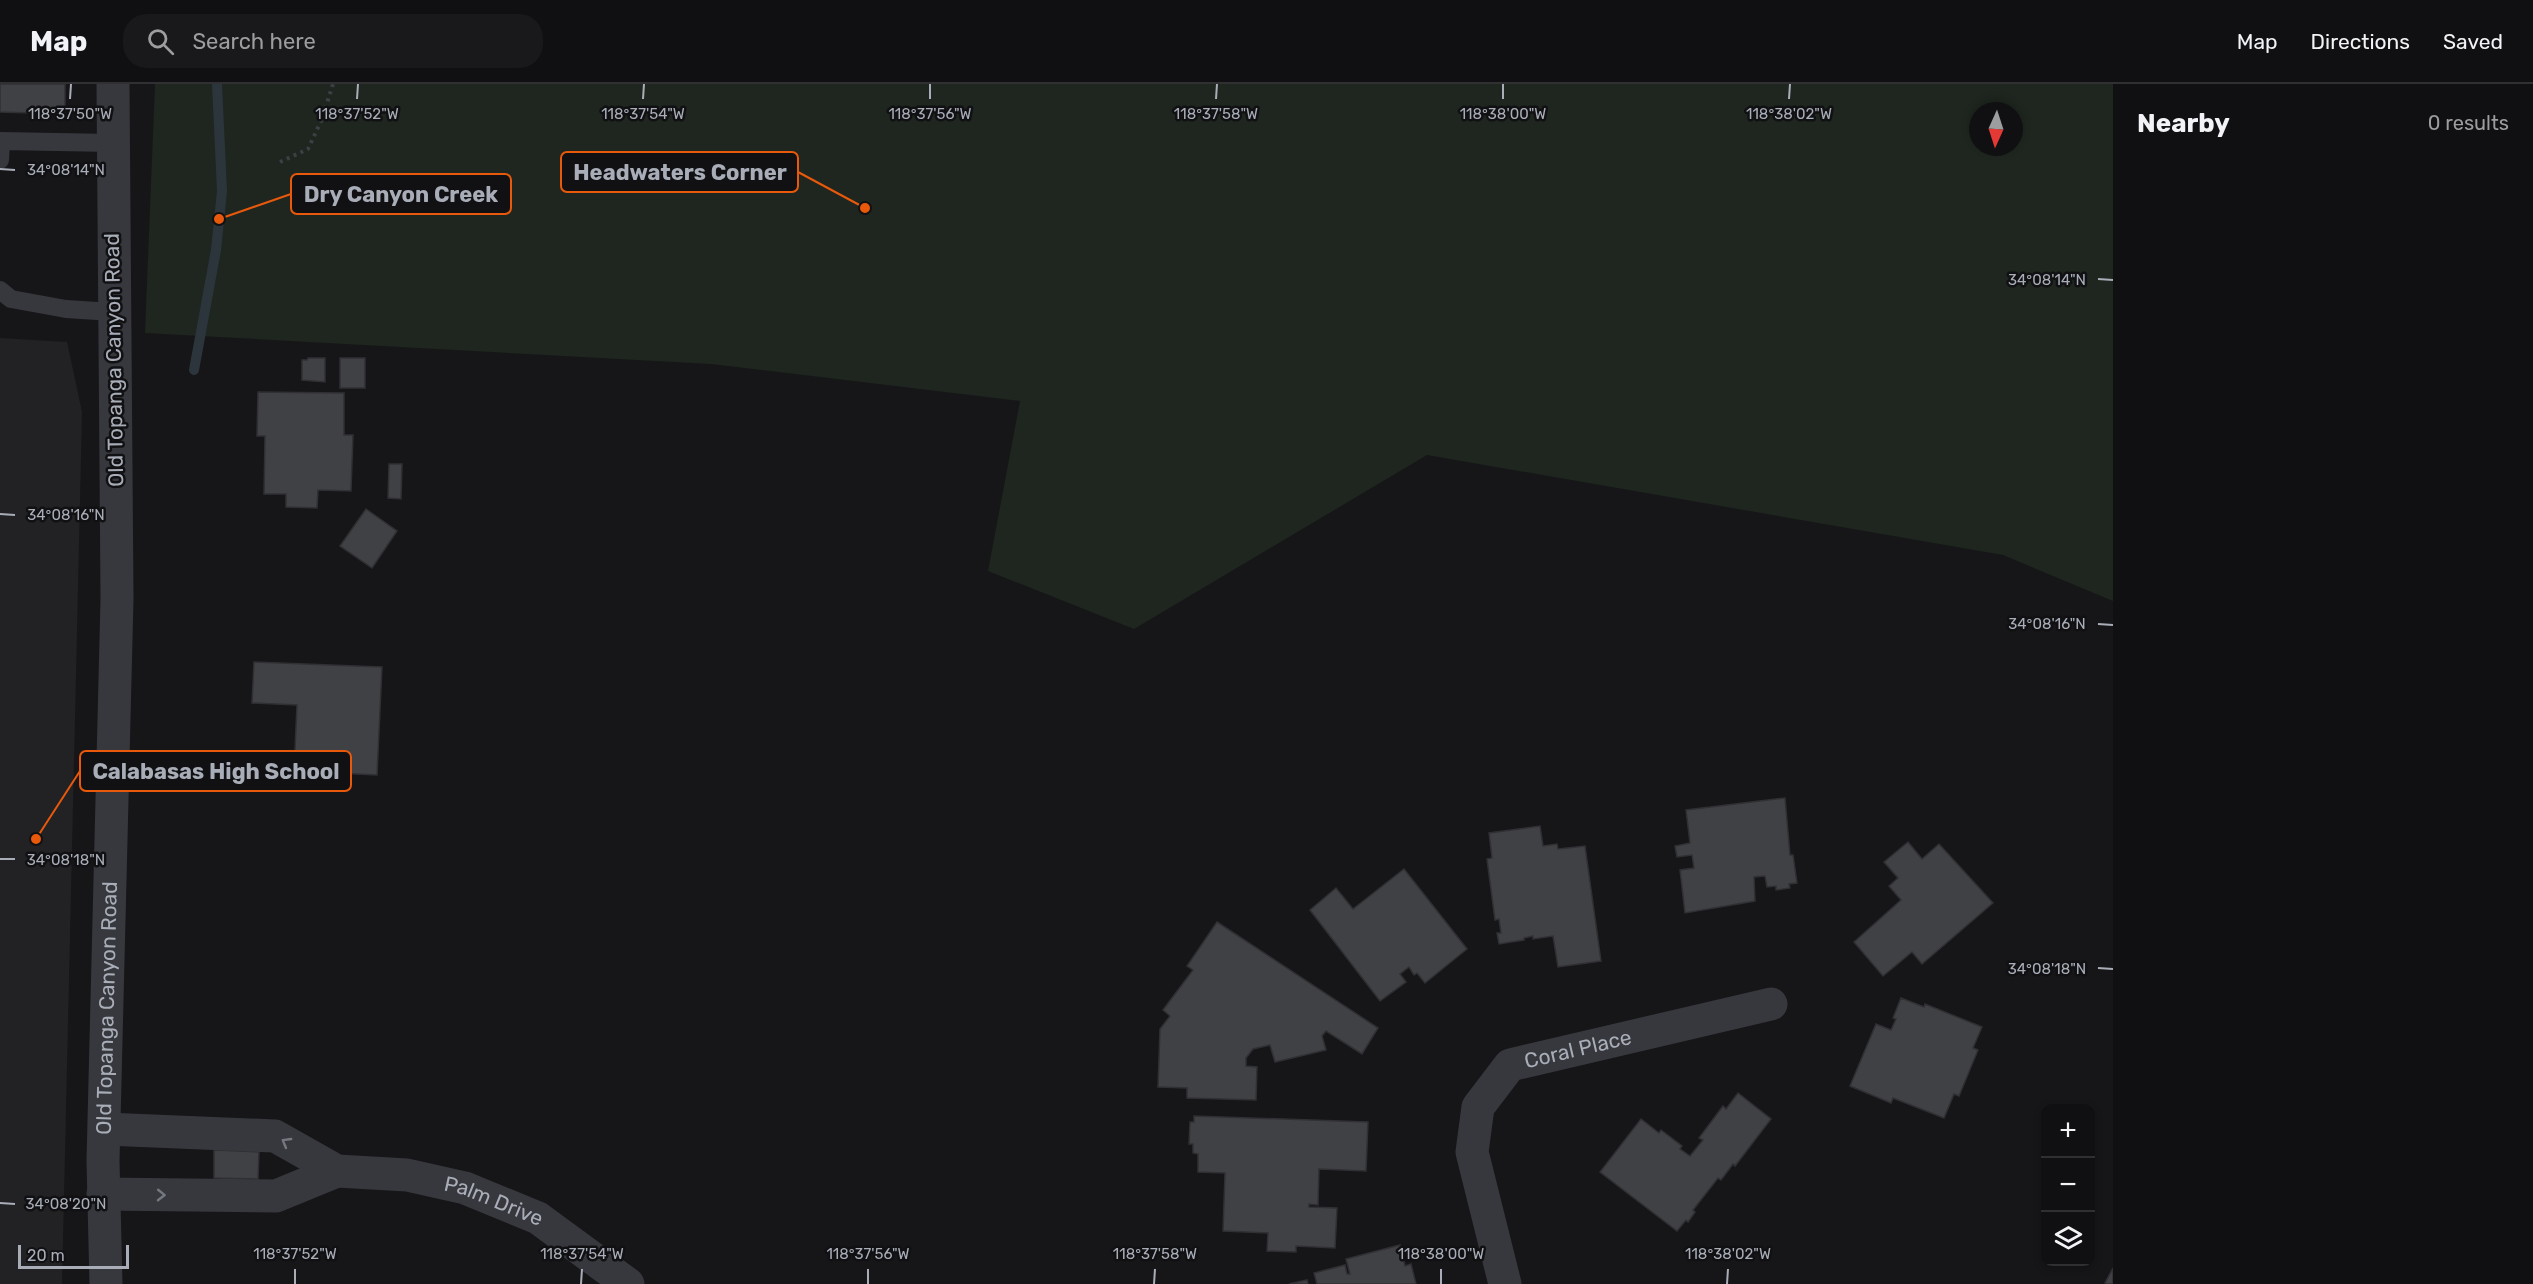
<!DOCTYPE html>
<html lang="en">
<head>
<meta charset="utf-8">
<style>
	body { margin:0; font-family:Rubik,sans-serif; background:#19191b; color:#f1f3f6 }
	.controls { position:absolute; right:18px; bottom:18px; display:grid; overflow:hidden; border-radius:12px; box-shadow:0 3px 9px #0003 }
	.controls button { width:54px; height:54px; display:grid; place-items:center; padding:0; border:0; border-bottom:2px solid #303032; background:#101012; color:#f1f3f6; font:30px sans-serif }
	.compass { position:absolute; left:1969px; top:18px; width:54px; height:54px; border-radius:50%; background:#101012; box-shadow:0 3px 9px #0003; rotate:183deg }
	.scale { position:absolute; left:18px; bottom:15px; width:111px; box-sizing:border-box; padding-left:6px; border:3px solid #a8adb8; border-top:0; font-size:16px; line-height:21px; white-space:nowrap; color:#a8adb8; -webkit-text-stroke:4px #111113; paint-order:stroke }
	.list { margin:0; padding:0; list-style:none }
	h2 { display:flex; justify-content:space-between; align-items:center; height:78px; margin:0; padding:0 24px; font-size:26px }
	h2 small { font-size:20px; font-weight:400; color:#9c9d9f }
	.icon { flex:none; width:33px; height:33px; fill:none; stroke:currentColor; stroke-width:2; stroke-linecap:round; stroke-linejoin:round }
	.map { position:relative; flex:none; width:2113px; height:1200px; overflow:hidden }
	header { display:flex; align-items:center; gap:36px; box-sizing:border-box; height:84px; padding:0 30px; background:#101012; border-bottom:2px solid #303032 }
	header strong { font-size:28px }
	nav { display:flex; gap:33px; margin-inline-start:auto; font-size:21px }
	.search { width:420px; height:54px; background:#19191b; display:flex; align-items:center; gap:15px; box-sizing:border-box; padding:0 21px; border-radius:24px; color:#9c9d9f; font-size:22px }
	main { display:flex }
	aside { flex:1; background:#101012 }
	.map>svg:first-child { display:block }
	.built { fill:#222225 }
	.green { fill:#1e261f; fill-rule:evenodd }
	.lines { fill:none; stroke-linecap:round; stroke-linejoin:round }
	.stream { stroke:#2c353c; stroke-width:10 }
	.building { fill:#404145; stroke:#303034; stroke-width:1.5 }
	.path { stroke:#3d3f44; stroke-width:4; stroke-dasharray:3 4.5; stroke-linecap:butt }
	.service { stroke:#37383d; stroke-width:18 }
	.minor { stroke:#37383d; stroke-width:33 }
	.tertiary { stroke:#37383d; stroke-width:33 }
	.oneway { stroke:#757881 }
	.ticks { fill:none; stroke:#a8adb8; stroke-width:2 }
	.labels { text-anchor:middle; stroke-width:5; stroke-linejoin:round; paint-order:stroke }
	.street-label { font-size:21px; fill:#a8adb8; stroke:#111113 }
	.ticks-label { font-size:15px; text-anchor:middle; fill:#a8adb8; stroke:#111113; stroke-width:5; stroke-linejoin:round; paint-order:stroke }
	.leader { fill:none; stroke:#e8590c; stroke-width:2 }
	.callout-dot { fill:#e8590c; stroke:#111113; stroke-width:2 }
	.callout { fill:#111113; stroke:#e8590c; stroke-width:2 }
	.callout-label { font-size:22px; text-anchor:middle; font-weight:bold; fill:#a8adb8 }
</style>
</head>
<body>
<header>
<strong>Map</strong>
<div class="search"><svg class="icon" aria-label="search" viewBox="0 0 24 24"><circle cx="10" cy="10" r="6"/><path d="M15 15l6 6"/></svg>Search here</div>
<nav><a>Map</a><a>Directions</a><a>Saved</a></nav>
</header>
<main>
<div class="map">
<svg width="2113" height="1200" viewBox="0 0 2113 1200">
	<rect width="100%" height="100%" fill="#161618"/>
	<!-- built -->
	<polygon class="built" points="0,254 67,258 82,328 62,1200 0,1200"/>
	<!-- green -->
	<path class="green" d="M155,0h1958v517l-110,-46 -576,-100 -293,174 -146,-58 32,-170 -309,-37 -566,-31zM1978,27h36v36h-36z"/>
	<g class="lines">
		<!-- stream -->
		<polyline class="stream" points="194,286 216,166 222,107 217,0"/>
	</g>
	<!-- building -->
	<g class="building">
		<polygon points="0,0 65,0 65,30 0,28"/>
		<polygon points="308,274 325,274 325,298 302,296 302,276 307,276"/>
		<rect x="340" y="274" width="25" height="30"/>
		<polygon points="258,308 344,309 344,351 353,351 351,407 318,406 317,424 286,423 286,410 264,410 265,352 257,352"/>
		<polygon points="389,380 402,380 401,415 388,414"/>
		<polygon points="366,425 397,447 372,484 340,462"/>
		<polygon points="254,578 382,583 377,691 294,687 297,621 252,619"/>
		<polygon points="1785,714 1790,771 1793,771 1797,799 1789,800 1790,804 1776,806 1776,802 1767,803 1765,792 1754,793 1755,817 1685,829 1680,786 1694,784 1692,771 1677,773 1675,762 1690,759 1686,726"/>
		<polygon points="1540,742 1543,762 1557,760 1558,765 1585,762 1601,877 1558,883 1553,852 1533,855 1533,852 1524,854 1524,856 1499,860 1497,849 1501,849 1499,835 1495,836 1487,775 1492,774 1489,749"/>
		<polygon points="1908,758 1922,775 1939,760 1993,819 1922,880 1912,868 1883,892 1854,858 1901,816 1889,802 1898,794 1884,778"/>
		<polygon points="1404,785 1467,865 1425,899 1417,889 1414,891 1409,883 1400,890 1406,898 1380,917 1310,826 1336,804 1353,825"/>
		<polygon points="1217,838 1378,944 1362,970 1326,947 1322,952 1326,966 1275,978 1270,961 1253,965 1246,974 1246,982 1257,983 1256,1016 1187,1014 1187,1004 1158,1003 1160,945 1170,932 1163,926 1193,886 1187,882"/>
		<polygon points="1901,914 1924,923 1925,920 1982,943 1973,964 1978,966 1959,1012 1954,1010 1944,1034 1893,1014 1891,1019 1850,1002 1876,940 1891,946 1896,935 1893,934"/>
		<polygon points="1738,1009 1771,1035 1735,1082 1733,1080 1721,1096 1718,1094 1693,1126 1695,1128 1688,1138 1686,1136 1677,1147 1600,1088 1641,1035 1659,1049 1661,1046 1682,1062 1680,1065 1690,1072 1703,1056 1699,1054 1723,1022 1726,1025"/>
		<polygon points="1194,1032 1368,1038 1366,1087 1319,1085 1318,1121 1309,1120 1309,1123 1337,1124 1335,1164 1296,1162 1296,1168 1267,1167 1268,1149 1223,1147 1225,1089 1198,1088 1198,1070 1193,1069 1193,1060 1189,1060 1190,1038 1194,1038"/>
		<polygon points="214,1066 259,1068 258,1095 214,1094"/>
		<polygon points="1400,1161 1405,1182 1411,1180 1416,1200 1317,1200 1314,1189 1345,1181 1347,1190 1350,1190 1346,1175"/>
		<polygon points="2113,1184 2113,1200 2107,1200 2105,1199"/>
		<polygon points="1307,1196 1308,1200 1289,1200"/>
	</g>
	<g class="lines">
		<!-- path -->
		<polyline class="path" points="280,78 308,65 322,35 333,0"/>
		<!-- service -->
		<g class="service">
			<polyline points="0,76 1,57 113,59"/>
			<polyline points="0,206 11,215 66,225 113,228"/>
		</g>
		<!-- minor -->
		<g class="minor">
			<path id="s1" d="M105,1045l170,7 62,35 70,4 58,13 73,30 90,66"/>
			<polyline points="103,1110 276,1112 337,1087"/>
			<path id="s2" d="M1505,1200l-33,-132 6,-45 32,-42 261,-61"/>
		</g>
		<!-- tertiary -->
		<path class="tertiary" id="s3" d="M106,1200l-3,-123 14,-562 -4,-515"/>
	</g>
	<!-- one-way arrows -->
	<defs><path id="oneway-chevron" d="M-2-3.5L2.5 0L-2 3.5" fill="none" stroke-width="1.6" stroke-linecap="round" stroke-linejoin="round" transform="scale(1.5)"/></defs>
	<g class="oneway">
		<use href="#oneway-chevron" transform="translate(286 1058) rotate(-150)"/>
		<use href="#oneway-chevron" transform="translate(161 1111) rotate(1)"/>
	</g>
	<!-- ticks -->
	<path class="ticks" d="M70,15l1,-15M357,15l1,-15M643,15l1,-15M930,15v-15M1216,15l1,-15M1503,15v-15M1789,15l1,-15M0,85l15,1M2098,195l15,1M0,430l15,1M2098,540l15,1M0,775h15M2098,884l15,1M0,1119l15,1M295,1200v-15M581,1200l1,-15M868,1200v-15M1154,1200l1,-15M1441,1200v-15M1727,1200l1,-15"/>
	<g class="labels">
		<!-- street labels -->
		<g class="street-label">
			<text transform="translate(114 276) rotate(-91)" y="7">Old Topanga Canyon Road</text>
			<text dy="7" stroke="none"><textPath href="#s3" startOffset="276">Old Topanga Canyon Road</textPath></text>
			<text dy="7" stroke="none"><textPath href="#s2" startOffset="304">Coral Place</textPath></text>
			<text dy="7" stroke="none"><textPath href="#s1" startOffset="402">Palm Drive</textPath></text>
		</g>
	</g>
	<g class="ticks-label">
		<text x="70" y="35">118°37'50"W</text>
		<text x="357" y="35">118°37'52"W</text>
		<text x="643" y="35">118°37'54"W</text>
		<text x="930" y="35">118°37'56"W</text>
		<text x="1216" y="35">118°37'58"W</text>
		<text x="1503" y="35">118°38'00"W</text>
		<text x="1789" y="35">118°38'02"W</text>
		<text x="66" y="91">34°08'14"N</text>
		<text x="2047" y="201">34°08'14"N</text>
		<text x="66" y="436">34°08'16"N</text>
		<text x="2047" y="545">34°08'16"N</text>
		<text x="66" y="781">34°08'18"N</text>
		<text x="2047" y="890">34°08'18"N</text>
		<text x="66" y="1125">34°08'20"N</text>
		<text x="295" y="1175">118°37'52"W</text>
		<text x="582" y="1175">118°37'54"W</text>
		<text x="868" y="1175">118°37'56"W</text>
		<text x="1155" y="1175">118°37'58"W</text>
		<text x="1441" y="1175">118°38'00"W</text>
		<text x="1728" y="1175">118°38'02"W</text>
	</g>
	<!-- callouts -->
	<path class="leader" d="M865 124L798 88M219 135L291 110M36 755L80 687"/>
	<g class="callout-dot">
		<circle cx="865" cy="124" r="6"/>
		<circle cx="219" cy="135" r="6"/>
		<circle cx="36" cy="755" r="6"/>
	</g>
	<g class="callout">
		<rect x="561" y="68" width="237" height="40" rx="6"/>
		<rect x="291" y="90" width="220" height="40" rx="6"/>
		<rect x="80" y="667" width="271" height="40" rx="6"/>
	</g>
	<g class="callout-label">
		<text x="680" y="96">Headwaters Corner</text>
		<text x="401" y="118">Dry Canyon Creek</text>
		<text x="216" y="695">Calabasas High School</text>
	</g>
</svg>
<div class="controls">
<button>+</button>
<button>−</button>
<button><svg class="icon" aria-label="layers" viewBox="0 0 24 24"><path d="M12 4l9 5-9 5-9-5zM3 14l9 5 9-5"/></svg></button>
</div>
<svg class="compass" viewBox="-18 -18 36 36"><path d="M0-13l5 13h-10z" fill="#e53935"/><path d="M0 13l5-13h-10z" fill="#9c9d9f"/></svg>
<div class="scale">20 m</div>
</div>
<aside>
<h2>Nearby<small>0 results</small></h2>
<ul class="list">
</ul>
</aside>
</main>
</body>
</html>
